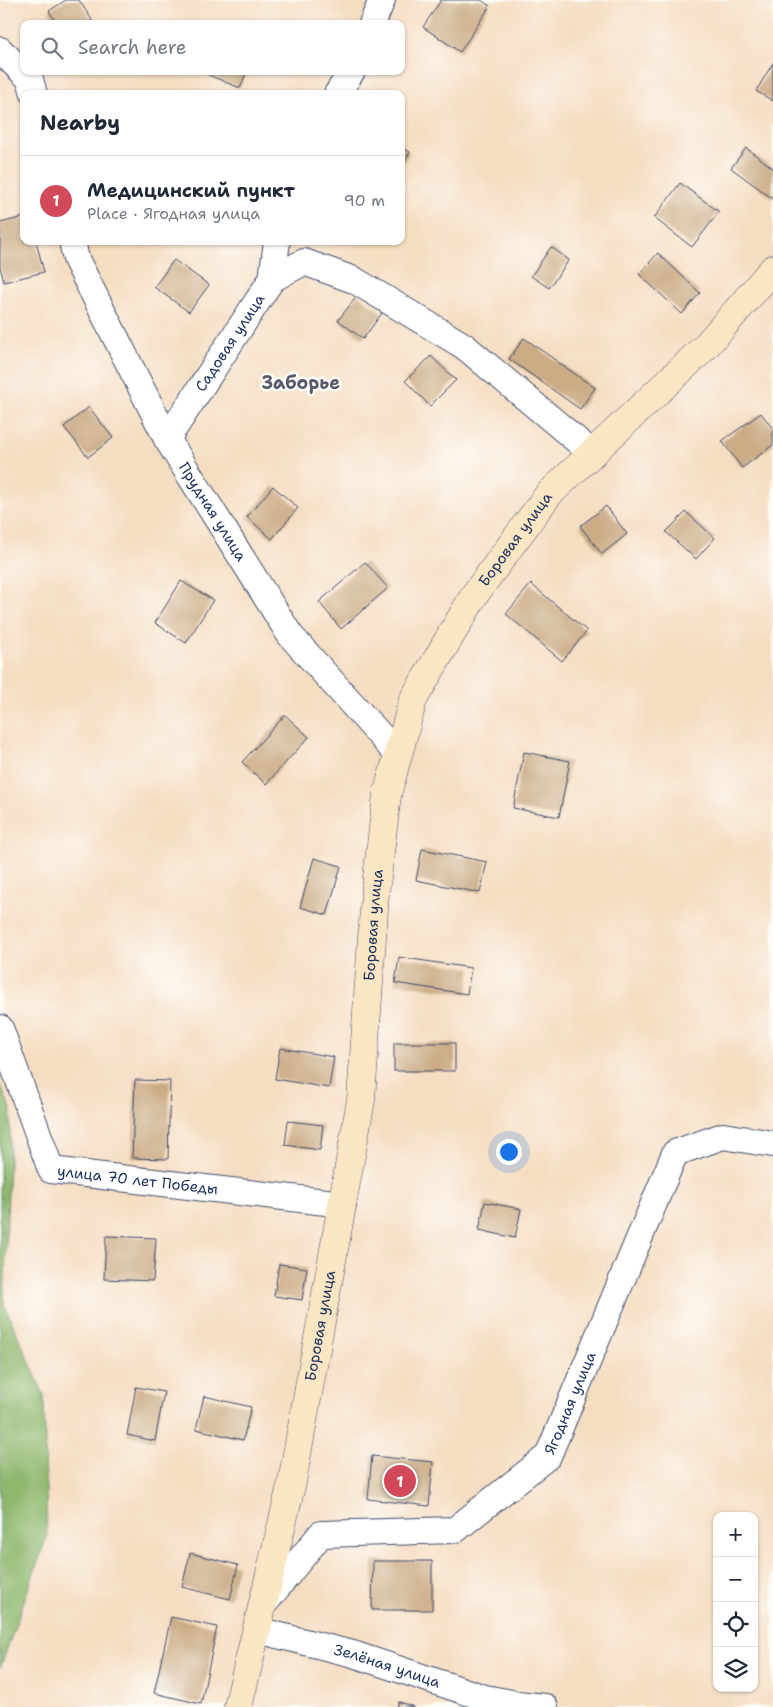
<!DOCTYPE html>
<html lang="en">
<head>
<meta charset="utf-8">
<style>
	body { margin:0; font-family:"Shantell Sans",sans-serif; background:#f6f6f7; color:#1f2937 }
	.controls { position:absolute; right:15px; bottom:15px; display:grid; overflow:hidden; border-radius:10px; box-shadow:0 1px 4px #0004 }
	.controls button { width:45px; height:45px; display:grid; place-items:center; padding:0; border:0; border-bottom:1px solid #e0e1e3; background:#fff; color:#1f2937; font:25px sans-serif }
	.you { position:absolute; left:508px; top:1151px; width:18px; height:18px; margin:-12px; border:4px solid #fff; border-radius:50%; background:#1a73e8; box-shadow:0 0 0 8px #1a73e833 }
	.badge { display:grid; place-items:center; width:32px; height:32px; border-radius:50%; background:#d1495b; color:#fff; font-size:16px; font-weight:700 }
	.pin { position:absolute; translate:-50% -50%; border:2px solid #fff; box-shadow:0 1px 5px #0006 }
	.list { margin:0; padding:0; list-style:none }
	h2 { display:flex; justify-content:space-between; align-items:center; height:65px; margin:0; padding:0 20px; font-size:21px }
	h2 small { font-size:16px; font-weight:400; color:#747a83 }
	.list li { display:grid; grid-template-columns:32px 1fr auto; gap:15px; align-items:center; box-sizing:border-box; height:90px; padding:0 20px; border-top:1px solid #e0e1e3 }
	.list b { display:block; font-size:19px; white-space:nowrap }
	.list p { margin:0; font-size:16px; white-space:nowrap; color:#747a83 }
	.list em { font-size:16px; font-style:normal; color:#747a83 }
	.icon { flex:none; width:28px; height:28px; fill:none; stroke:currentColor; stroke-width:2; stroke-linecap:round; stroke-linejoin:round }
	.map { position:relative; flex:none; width:773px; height:1707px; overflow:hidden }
	.search { position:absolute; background:#fff; box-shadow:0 1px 4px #0004; left:20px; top:20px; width:385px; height:55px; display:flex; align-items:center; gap:12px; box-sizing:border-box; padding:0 18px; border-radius:10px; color:#747a83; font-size:19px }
	.panel { position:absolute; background:#fff; box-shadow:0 1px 4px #0004; left:20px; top:90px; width:385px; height:155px; border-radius:10px }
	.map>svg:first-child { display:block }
	.forest { fill:#8fb86e; stroke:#557466 }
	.building { fill:#cbac85 }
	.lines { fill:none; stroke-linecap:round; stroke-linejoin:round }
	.minor-casing { stroke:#3c496d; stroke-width:28 }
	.secondary-casing { stroke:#3c496d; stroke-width:29 }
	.minor { stroke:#fff; stroke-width:26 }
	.secondary { stroke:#fbe6c3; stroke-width:28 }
	.labels { text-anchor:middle; stroke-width:5; stroke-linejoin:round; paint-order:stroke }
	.street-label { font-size:15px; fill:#1b2f5e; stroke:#fdfcf7 }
	.quarter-label { font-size:18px; font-weight:bold; fill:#595b6c; stroke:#fdfcf7 }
</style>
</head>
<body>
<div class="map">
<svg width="773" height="1707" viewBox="0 0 773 1707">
	<rect width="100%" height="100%" fill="#fdfcf7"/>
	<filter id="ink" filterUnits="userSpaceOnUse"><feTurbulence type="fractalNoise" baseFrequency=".02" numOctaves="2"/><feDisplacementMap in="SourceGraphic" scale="10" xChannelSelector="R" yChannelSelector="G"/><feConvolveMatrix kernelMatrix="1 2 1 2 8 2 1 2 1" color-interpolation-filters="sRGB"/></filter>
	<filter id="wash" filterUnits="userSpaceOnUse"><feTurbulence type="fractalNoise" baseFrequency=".0096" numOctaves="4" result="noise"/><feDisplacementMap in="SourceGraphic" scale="20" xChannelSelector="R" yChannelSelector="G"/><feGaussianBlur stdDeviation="1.12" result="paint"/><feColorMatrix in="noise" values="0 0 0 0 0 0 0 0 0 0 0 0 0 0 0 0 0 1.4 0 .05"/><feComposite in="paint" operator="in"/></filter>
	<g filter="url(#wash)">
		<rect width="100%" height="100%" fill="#f5ddc1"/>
		<!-- forest -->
		<polygon class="forest" points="0,1085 11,1109 4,1304 44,1395 47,1536 0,1669"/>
		<g id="blocks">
			<!-- building -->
			<g class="building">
				<polygon points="66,0 79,0 92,20 87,24 57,24 49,11"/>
				<polygon points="441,0 481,0 490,6 460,52 423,27"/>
				<polygon points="773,63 773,101 756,91"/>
				<polygon points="207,71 247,71 240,88 206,74"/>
				<polygon points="401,147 410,152 401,168"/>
				<polygon points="746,148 773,168 773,199 731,168"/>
				<polygon points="680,183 719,212 692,247 654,218"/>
				<polygon points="24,217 24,241 36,241 44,272 4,282 0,267 0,223"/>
				<polygon points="551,247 569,260 549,288 531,276"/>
				<polygon points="658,253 700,293 682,314 639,274"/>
				<polygon points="174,260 209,285 189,312 154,287"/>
				<polygon points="358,295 382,313 363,339 338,320"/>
				<polygon points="524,338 595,388 580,409 509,359"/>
				<polygon points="431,356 456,380 430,406 405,381"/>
				<polygon points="89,407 113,438 88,457 64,427"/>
				<polygon points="761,413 773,429 773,445 742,468 722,441"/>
				<polygon points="273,486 298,508 272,539 247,517"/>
				<polygon points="606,506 627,534 602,554 580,526"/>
				<polygon points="686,512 715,538 696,559 666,532"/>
				<polygon points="365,562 388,588 341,629 319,602"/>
				<polygon points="181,581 213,600 186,643 155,623"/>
				<polygon points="531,584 587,631 562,661 506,614"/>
				<polygon points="285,715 309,737 266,784 242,762"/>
				<polygon points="524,752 570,761 559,817 513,808"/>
				<polygon points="422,849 487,862 480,893 416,880"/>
				<polygon points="314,858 341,866 327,915 300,907"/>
				<polygon points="399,957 471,968 467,994 395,983"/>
				<rect x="394" y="1043" width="61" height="28"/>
				<polygon points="280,1048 334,1057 329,1088 275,1079"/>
				<polygon points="135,1080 170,1081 168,1159 132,1158"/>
				<polygon points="288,1121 323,1125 320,1150 285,1145"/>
				<polygon points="485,1202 521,1209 515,1238 479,1230"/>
				<polygon points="106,1236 156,1238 153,1281 104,1279"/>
				<polygon points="279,1264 307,1268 302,1300 274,1296"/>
				<polygon points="136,1387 164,1392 155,1441 127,1435"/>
				<polygon points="204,1396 251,1407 243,1440 196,1429"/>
				<polygon points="372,1456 433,1462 429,1506 368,1499"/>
				<polygon points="190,1553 238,1565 230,1599 182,1587"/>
				<polygon points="373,1561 432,1561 432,1610 372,1610"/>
				<polygon points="171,1617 217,1627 201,1704 154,1693"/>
				<polygon points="399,1702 414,1707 397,1707"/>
			</g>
		</g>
	</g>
	<g filter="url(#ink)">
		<use href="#blocks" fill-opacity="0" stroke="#3c496d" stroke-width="1"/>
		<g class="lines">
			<!-- minor casing -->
			<g class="minor-casing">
				<g id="minor">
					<polyline points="372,24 382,0"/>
					<polyline points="0,50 30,79 34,94"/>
					<polyline points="337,94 352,71"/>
					<path id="s1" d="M72,241l4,18 91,180 123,196 108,120"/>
					<polyline points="272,279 304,262 354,280 464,346 593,454"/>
					<path id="s2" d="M167,439l105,-160 5,-38"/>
					<path id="s3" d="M0,1028l51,142 292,34"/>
					<path id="s4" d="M263,1605l58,-71 134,-4 93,-74 127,-303 48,-17 50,8"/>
					<path id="s5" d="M257,1630l96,24 132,44 32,6 28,3"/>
				</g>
			</g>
			<!-- secondary casing -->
			<g class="secondary-casing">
				<g id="secondary">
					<path id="s6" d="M238,1707l54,-225 69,-382 14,-206 12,-99 26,-95 62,-106 73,-99 157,-148 68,-78"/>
				</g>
			</g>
			<!-- minor -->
			<use href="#minor" class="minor"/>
			<!-- secondary -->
			<use href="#secondary" class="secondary"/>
		</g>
	</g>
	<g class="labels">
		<!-- street labels -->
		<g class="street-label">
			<text dy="5" stroke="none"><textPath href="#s2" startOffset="115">Садовая улица</textPath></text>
			<text dy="5" stroke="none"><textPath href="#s1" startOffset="306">Прудная улица</textPath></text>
			<text dy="5" stroke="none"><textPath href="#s6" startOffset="1215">Боровая улица</textPath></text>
			<text dy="5" stroke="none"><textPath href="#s6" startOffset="795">Боровая улица</textPath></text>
			<text dy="5" stroke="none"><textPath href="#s3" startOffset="238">улица 70 лет Победы</textPath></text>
			<text dy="5" stroke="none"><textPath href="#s6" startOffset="390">Боровая улица</textPath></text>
			<text dy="5" stroke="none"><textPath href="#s4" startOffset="402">Ягодная улица</textPath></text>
			<text dy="5" stroke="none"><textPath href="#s5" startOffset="135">Зелёная улица</textPath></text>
		</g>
		<!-- quarter labels -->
		<g class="quarter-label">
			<text x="301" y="389">Заборье</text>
		</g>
	</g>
</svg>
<div class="controls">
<button>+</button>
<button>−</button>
<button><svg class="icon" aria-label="locate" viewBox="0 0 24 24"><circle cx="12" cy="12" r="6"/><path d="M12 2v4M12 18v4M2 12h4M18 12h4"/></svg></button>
<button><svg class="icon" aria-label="layers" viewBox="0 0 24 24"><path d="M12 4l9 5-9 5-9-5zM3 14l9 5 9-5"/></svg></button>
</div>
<div class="you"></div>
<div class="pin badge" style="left:400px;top:1481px">1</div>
<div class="search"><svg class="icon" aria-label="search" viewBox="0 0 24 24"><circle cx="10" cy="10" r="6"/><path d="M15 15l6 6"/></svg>Search here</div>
<section class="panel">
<h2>Nearby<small></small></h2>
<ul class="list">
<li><span class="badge">1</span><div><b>Медицинский пункт</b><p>Place · Ягодная улица</p></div><em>90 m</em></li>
</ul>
</section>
</div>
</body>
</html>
